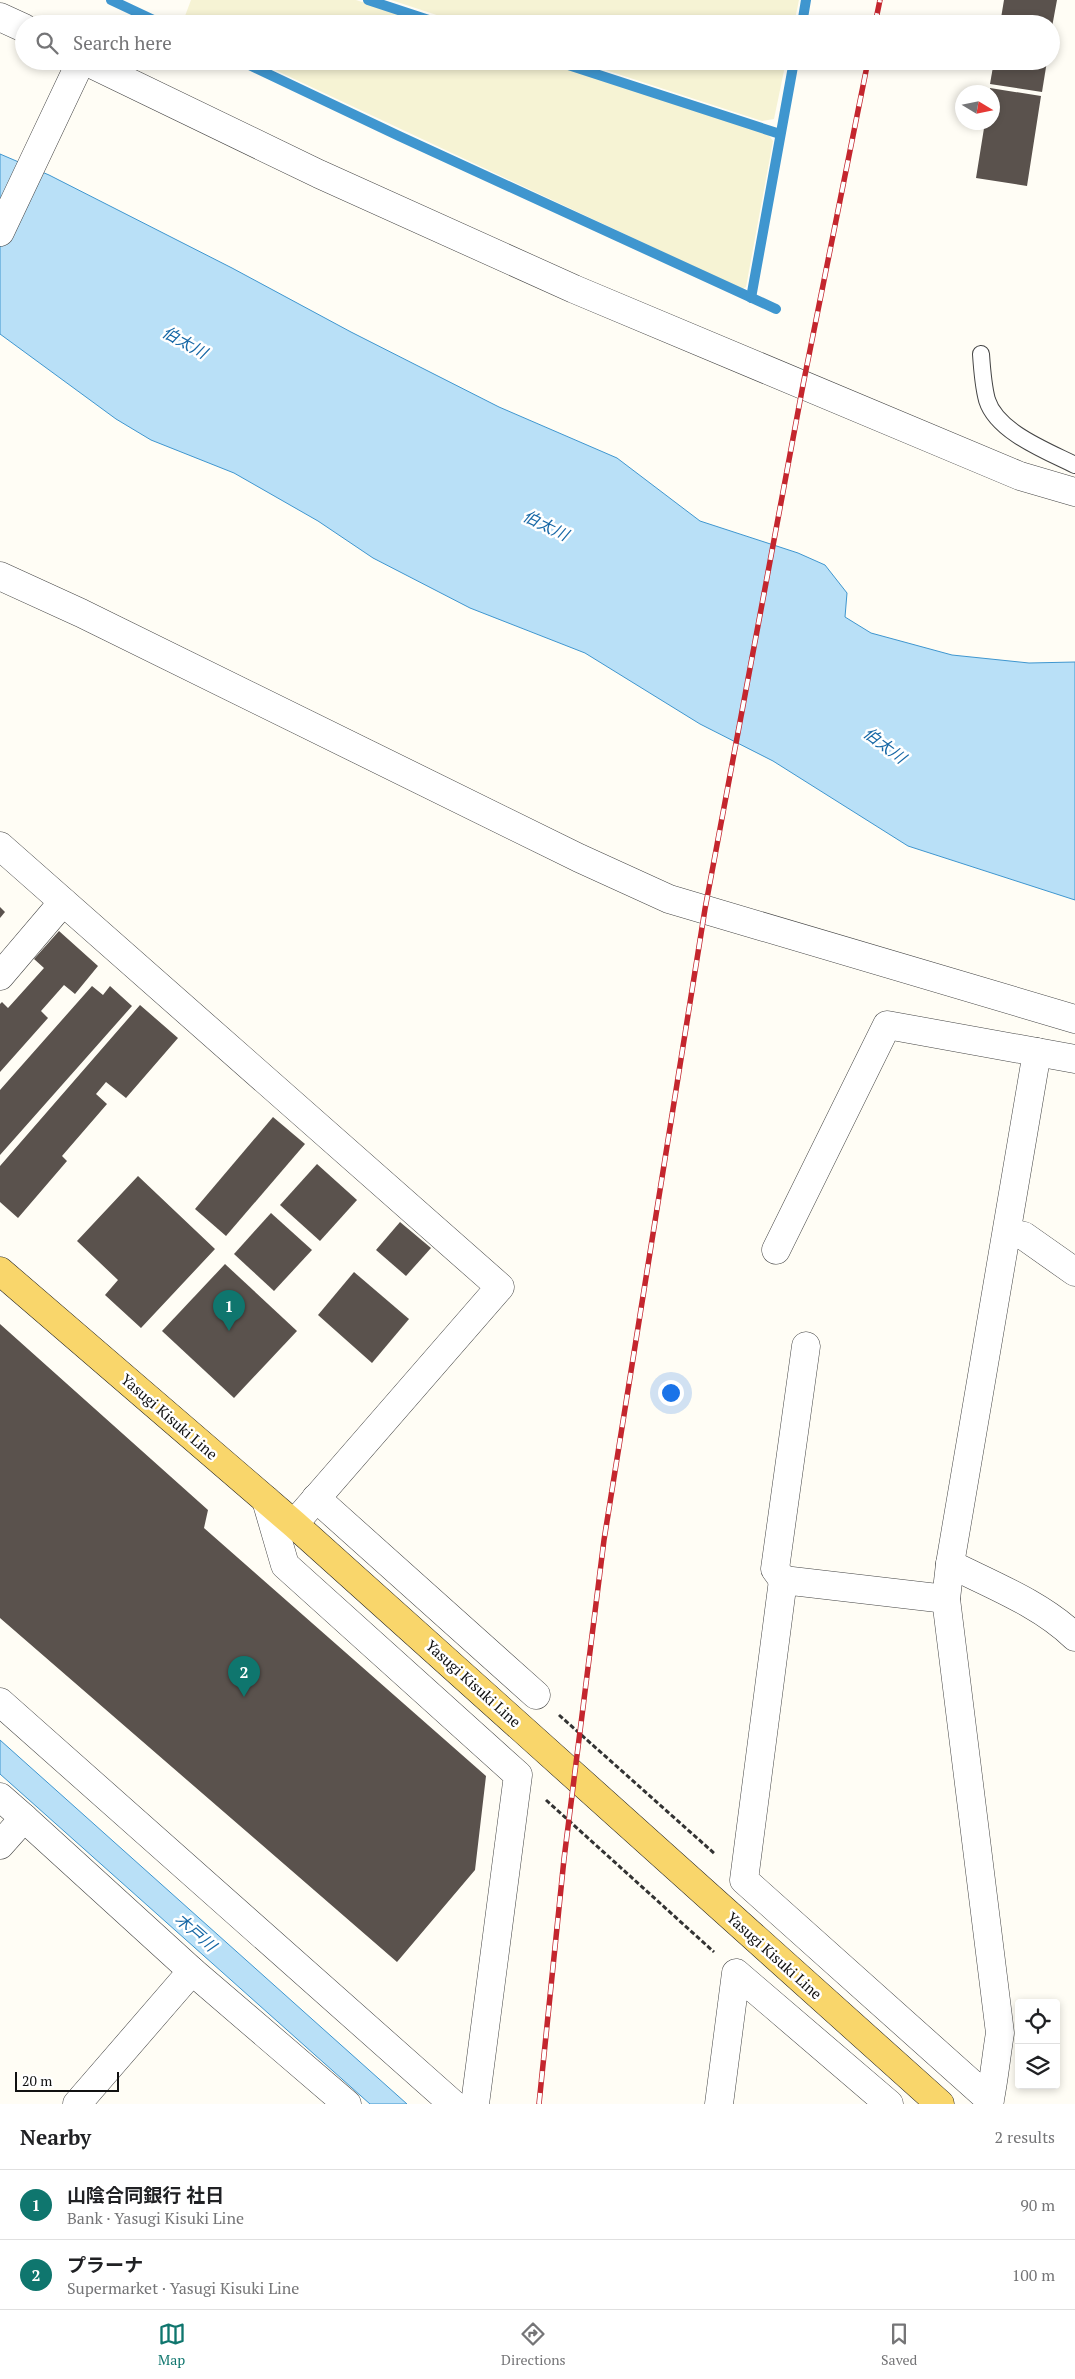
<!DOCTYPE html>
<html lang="en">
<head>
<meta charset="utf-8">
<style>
	body { margin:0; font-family:"PT Serif","Noto Sans JP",serif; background:#f6f6f6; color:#202124 }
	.controls { position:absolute; right:15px; bottom:15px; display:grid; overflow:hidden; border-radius:5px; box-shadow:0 2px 8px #0003 }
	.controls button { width:45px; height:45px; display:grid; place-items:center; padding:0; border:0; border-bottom:1px solid #e0e0e0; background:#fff; color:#202124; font:25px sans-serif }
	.compass { position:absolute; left:955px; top:85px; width:45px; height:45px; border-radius:50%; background:#fff; box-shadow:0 2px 8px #0003; rotate:100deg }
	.scale { position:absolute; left:15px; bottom:12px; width:104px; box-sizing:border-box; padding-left:5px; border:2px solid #111; border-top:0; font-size:14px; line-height:18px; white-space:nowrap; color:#111; -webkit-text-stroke:4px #fff; paint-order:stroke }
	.you { position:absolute; left:670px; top:1392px; width:18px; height:18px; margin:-12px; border:4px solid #fff; border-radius:50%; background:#1a73e8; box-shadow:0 0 0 8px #1a73e833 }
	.badge { display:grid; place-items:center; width:32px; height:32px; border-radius:50%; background:#0f766e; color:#fff; font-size:16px; font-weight:700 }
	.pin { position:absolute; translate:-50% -41px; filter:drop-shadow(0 1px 2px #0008) }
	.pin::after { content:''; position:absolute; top:26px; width:18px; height:15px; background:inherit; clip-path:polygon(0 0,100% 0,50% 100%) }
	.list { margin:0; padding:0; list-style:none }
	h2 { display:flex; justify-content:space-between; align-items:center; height:65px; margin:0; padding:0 20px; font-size:21px }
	h2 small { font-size:16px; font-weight:400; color:#757577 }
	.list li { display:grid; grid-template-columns:32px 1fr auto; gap:15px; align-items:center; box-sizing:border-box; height:70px; padding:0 20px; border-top:1px solid #e0e0e0 }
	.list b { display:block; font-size:19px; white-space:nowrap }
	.list p { margin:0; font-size:16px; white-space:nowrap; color:#757577 }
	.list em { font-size:16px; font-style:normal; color:#757577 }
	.icon { flex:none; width:28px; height:28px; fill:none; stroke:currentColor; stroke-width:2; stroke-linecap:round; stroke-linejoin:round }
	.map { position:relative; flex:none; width:1075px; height:2104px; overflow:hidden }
	.search { position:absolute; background:#fff; box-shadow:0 2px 8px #0003; left:15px; right:15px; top:15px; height:55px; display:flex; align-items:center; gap:12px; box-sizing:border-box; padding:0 18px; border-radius:28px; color:#757577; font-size:19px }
	.sheet { height:205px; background:#fff }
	nav { display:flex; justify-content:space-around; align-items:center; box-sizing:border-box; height:70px; border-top:1px solid #e0e0e0; background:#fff; font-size:14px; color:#757577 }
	nav a { display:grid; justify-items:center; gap:2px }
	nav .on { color:#0f766e }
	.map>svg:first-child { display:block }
	.farmland { fill:#f6f3d4 }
	.water { fill:#b9e0f7; stroke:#3f96cf }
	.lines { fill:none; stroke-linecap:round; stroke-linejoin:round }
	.stream { stroke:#3f96cf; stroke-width:10 }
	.building { fill:#5a524d }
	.service-casing { stroke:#444; stroke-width:18 }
	.minor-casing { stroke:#444; stroke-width:29 }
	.primary-casing { stroke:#222; stroke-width:29 }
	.path { stroke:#333; stroke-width:3; stroke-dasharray:5 2.5; stroke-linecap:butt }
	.service { stroke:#fff; stroke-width:16 }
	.minor { stroke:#fff; stroke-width:28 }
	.primary { stroke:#f9d66b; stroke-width:28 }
	.rail-casing { stroke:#c4262e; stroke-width:5.5 }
	.rail { stroke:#fff; stroke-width:4; stroke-dasharray:11; stroke-linecap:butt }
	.labels { text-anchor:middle; stroke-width:5; stroke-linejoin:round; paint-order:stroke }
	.street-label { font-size:15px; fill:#111; stroke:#fff }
	.water-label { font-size:16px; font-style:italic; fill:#1768a6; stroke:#fff }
</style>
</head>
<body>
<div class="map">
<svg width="1075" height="2104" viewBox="0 0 1075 2104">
	<rect width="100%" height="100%" fill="#fffdf5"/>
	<!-- farmland -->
	<g class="farmland">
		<polygon points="191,0 356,0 429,24 182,24"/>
		<polygon points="391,0 799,0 794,24 464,24"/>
		<polygon points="256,61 544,61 768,134 773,141 746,287 742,289"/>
		<polygon points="578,61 786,61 774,119 762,121"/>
	</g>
	<!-- water -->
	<g class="water">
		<polygon points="0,154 49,175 232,268 351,332 499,407 617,458 700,521 798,553 825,565 847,593 845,617 871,633 952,655 1029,663 1075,662 1075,900 908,846 773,761 700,724 585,653 470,608 373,558 318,521 234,473 151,440 116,419 0,334"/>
		<polygon points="0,1740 407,2104 370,2104 0,1774"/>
	</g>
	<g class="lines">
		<!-- stream -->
		<g class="stream">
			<polyline points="111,0 162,24"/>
			<polyline points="368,0 441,24"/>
			<polyline points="802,24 806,0"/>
			<polyline points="241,61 399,136 776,309"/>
			<polyline points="556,61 780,134"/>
			<polyline points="751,298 794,61"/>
		</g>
	</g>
	<!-- building -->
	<g class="building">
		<polygon points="1004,0 1057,0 1052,27 1051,24 1000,24"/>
		<polygon points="994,61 1047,61 1042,92 990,84"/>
		<polygon points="990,88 1041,96 1027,186 976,178 985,122 992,122 992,92 990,92"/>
		<polygon points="0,907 5,912 0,918"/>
		<polygon points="59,931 98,966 75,994 64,985 41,1011 48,1018 0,1072 0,1004 2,1002 8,1008 44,968 34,959"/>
		<polygon points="92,986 103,995 110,986 132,1006 0,1155 0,1090"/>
		<polygon points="140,1005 178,1038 126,1098 106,1082 96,1094 107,1104 62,1156 67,1161 18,1218 0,1202 0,1166"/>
		<polygon points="273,1117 305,1144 226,1236 195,1209"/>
		<polygon points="317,1164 357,1200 320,1241 280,1205"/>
		<polygon points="138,1176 215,1249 141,1328 105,1295 118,1280 77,1241"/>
		<polygon points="271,1213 312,1250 274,1291 234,1254"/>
		<polygon points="400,1222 431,1248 406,1276 376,1250"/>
		<polygon points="225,1264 297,1331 234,1398 162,1331"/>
		<polygon points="354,1272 409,1319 372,1363 318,1315"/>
		<polygon points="0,1324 208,1510 204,1528 486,1776 475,1870 397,1962 0,1618"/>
	</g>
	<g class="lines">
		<!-- service casing -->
		<g class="service-casing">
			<path id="service" d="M981,354c1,15 2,31 6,46 10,32 60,51 88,65"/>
		</g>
		<!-- minor casing -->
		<g class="minor-casing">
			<g id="minor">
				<polyline points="0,17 24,28"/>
				<polyline points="85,61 319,174 574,289 1020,476 1075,492"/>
				<polyline points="0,232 81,61"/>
				<polyline points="0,576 81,613 579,858 669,899 1075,1019"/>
				<polyline points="0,846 500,1287 294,1524"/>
				<polyline points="0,976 63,902"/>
				<polyline points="1007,1232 1024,1236 1075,1272"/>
				<polyline points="776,1250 887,1025 1075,1059"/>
				<polyline points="316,1498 536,1695"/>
				<polyline points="266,1500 285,1565 518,1775 475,2104"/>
				<path d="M950,1564c42,21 91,40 125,73"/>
				<polyline points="783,1580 775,1569 806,1346"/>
				<polyline points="946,1599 950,1564 1037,1052"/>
				<polyline points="0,1702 453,2104"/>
				<polyline points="0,1797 24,1818 0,1845"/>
				<polyline points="24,1818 192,1971 77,2104"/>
				<polyline points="192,1971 347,2104"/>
				<polyline points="719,2104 736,1973 889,2104"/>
				<path d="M989,2104c5,-23 7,-47 11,-71l-54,-434 -163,-19 -39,300 246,220"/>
			</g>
		</g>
		<!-- primary casing -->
		<g class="primary-casing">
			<polyline id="primary" points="0,1271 294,1524 940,2104"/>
		</g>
		<!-- path -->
		<g class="path">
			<polyline points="559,1715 715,1854"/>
			<polyline points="546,1800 714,1952"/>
		</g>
		<!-- service -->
		<use href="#service" class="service"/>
		<!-- minor -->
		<use href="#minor" class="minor"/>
		<!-- primary -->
		<use href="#primary" class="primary"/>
		<!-- rail casing -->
		<g class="rail-casing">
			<g id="rail">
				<polyline points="875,24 880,0"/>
				<polyline points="539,2104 564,1859 604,1540 705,909 803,385 868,61"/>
			</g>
		</g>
		<!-- rail -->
		<use href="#rail" class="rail"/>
	</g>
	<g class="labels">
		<!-- street labels -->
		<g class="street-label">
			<text transform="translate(169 1417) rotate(41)" y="5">Yasugi Kisuki Line</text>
			<text transform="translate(473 1684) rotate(42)" y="5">Yasugi Kisuki Line</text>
			<text transform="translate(774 1956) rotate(42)" y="5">Yasugi Kisuki Line</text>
		</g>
		<!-- water labels -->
		<g class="water-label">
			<text transform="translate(185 342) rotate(29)" y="6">伯太川</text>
			<text transform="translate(546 525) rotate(26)" y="6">伯太川</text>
			<text transform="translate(885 745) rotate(37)" y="6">伯太川</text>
			<text transform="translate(196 1932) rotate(41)" y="6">木戸川</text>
		</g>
	</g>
</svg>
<div class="controls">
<button><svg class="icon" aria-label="locate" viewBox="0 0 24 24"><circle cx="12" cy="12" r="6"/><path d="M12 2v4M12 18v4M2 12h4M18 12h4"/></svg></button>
<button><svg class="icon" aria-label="layers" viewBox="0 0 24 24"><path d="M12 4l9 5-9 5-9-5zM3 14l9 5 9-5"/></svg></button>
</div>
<svg class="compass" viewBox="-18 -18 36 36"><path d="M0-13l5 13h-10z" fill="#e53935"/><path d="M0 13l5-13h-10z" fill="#757577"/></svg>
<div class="scale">20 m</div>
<div class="you"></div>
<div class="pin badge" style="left:229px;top:1331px">1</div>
<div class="pin badge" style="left:244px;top:1697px">2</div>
<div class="search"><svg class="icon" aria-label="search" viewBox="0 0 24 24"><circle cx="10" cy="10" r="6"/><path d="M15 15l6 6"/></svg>Search here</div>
</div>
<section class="sheet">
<h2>Nearby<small>2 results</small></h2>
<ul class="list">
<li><span class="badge">1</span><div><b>山陰合同銀行 社日</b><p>Bank · Yasugi Kisuki Line</p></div><em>90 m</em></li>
<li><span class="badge">2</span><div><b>プラーナ</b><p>Supermarket · Yasugi Kisuki Line</p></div><em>100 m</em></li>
</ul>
</section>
<nav>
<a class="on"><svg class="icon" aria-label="map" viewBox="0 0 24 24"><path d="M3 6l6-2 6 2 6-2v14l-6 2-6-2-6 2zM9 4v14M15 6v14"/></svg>Map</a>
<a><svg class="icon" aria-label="directions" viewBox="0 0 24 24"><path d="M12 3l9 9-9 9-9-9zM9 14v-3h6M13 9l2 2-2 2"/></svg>Directions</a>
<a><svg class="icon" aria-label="saved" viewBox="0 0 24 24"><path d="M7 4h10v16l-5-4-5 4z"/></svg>Saved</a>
</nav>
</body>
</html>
